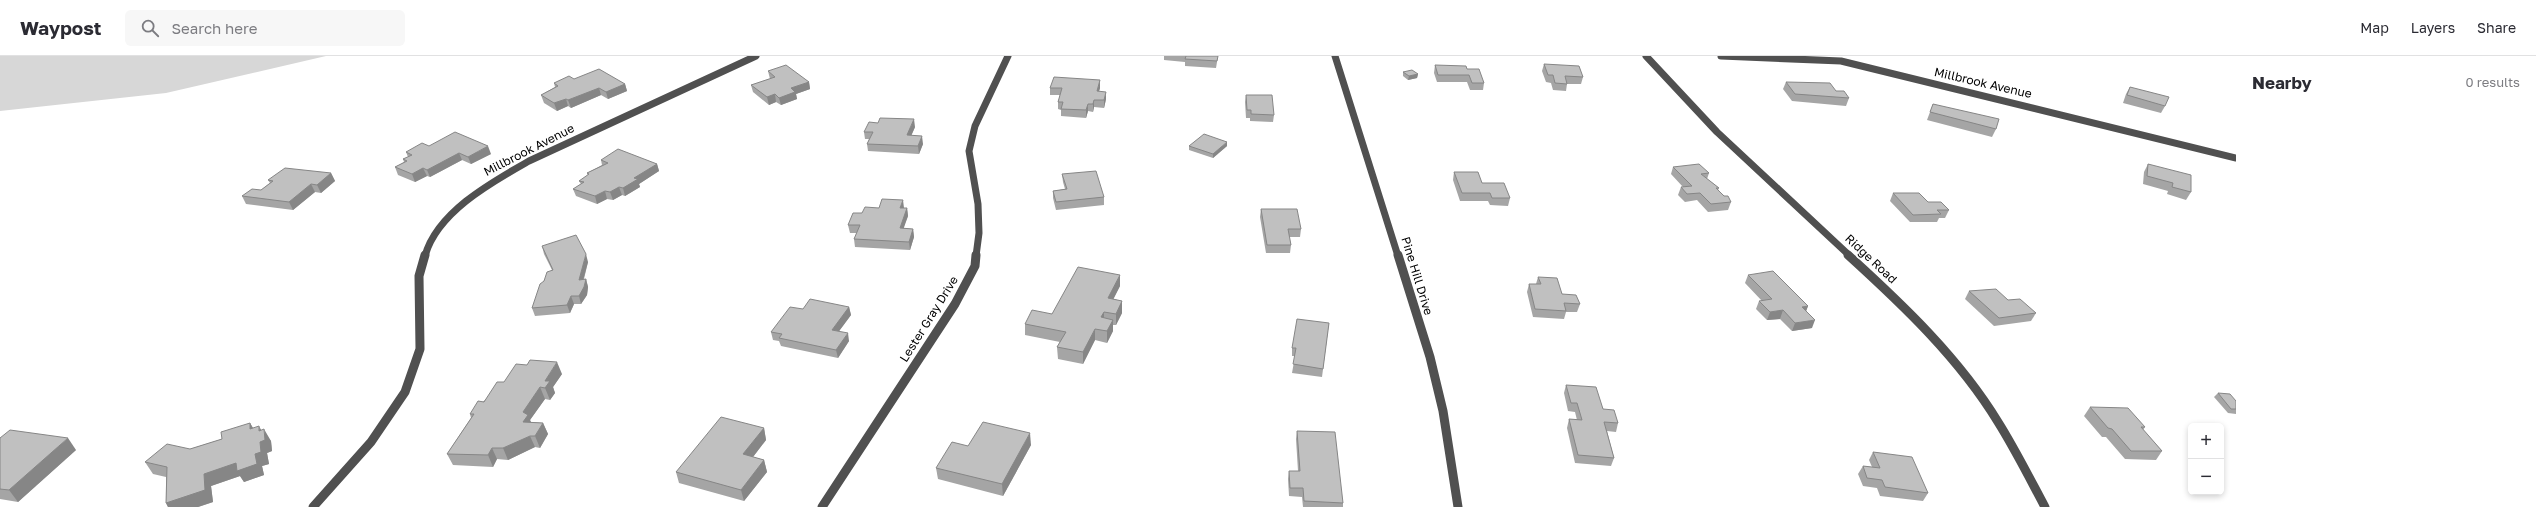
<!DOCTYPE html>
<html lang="en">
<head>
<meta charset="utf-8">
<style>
	body { margin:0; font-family:"Golos Text",sans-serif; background:#f7f7f7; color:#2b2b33 }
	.controls { position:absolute; right:12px; bottom:12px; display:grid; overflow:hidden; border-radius:6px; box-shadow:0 2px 6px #0003 }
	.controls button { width:36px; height:36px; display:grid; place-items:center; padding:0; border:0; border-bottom:1px solid #e1e1e2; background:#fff; color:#2b2b33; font:20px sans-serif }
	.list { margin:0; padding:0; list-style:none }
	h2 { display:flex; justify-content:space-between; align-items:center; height:52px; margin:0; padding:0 16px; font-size:17px }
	h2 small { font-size:13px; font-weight:400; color:#7c7c81 }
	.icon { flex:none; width:22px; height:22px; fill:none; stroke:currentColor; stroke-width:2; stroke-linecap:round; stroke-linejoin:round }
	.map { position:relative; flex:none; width:2236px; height:451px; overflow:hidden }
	header { display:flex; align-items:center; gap:24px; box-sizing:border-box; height:56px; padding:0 20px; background:#fff; border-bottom:1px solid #e1e1e2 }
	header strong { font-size:19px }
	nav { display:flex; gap:22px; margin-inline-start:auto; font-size:14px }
	.search { width:280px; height:36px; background:#f7f7f7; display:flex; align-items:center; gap:10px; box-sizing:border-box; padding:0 14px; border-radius:6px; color:#7c7c81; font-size:15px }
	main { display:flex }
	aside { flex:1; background:#fff }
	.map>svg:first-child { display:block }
	.green { fill:#d7d7d7 }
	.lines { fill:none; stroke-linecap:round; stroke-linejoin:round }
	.street-far1 { stroke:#505050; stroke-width:7 }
	.street { stroke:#505050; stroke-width:9 }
	.wall { fill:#a5a5a5 }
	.shaded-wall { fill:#868686 }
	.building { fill:#c0c0c0; stroke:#868686 }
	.labels { text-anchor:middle; stroke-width:3.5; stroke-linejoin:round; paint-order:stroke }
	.street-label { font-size:12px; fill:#000; stroke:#fff }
</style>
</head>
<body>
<header>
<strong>Waypost</strong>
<div class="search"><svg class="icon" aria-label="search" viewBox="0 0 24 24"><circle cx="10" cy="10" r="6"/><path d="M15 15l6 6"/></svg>Search here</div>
<nav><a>Map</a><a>Layers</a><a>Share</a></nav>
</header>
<main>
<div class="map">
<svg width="2236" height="451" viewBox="0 0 2236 451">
	<rect width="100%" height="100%" fill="#fff"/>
	<!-- green -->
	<polygon class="green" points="0,0 326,0 166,37 0,55"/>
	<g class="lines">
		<!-- street-far1 -->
		<g class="street-far1">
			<polyline points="1335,0 1398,200"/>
			<polyline points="1646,0 1717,76 1850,200"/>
			<polyline points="1721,0 1841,5 2236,102"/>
			<path d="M425,200c12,-44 67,-74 104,-95l227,-105"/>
			<polyline points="976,200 979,177 978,148 969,95 975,70 1008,0"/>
		</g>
		<!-- street -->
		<g class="street">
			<polyline points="1398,199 1430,301 1443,355 1458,451"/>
			<path d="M1848,199c55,50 111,103 150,167 17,27 32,57 47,85"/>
			<polyline points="313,451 371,386 405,336 420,293 419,220 425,199"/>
			<polyline points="822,451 955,248 975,210 976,199"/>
		</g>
	</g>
	<!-- wall -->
	<g class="wall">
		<polygon points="1164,0 1218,0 1216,12 1185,10 1185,6 1164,4"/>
		<polygon points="1544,8 1583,21 1581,28 1567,28 1566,35 1553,34 1551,27 1546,26 1542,15"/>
		<polygon points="1435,9 1467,13 1484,27 1483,34 1470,34 1467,26 1437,26 1434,17"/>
		<polygon points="768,15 809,26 810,33 796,38 797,43 781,49 776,46 769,49 753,36 751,29 770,23"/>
		<polygon points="1403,16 1418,18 1417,22 1408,24 1403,20"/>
		<polygon points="574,23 625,28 627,35 608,43 601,39 571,52 568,50 557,55 544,47 541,39 555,31 554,27"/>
		<polygon points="1100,24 1100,32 1099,35 1106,43 1104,52 1094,51 1093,56 1088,55 1086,62 1061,60 1061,54 1058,53 1058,46 1060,39 1050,39 1050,32"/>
		<polygon points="1786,26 1836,35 1849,42 1846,50 1792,45 1783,33"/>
		<polygon points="2130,31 2165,50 2161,57 2123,47 2126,38"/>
		<polygon points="1246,39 1274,59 1273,66 1250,65 1250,62 1246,62 1245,46"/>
		<polygon points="1933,48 1996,73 1992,81 1927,64"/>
		<polygon points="915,71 911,80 923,88 919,98 868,95 867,88 869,83 865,83 864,76"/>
		<polygon points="429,90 491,98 471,108 462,104 430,121 427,120 415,126 398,119 395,111 404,106 403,103 408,101 406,96"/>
		<polygon points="1189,90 1227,90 1213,102 1189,94"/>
		<polygon points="601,104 657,108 659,115 639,128 640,131 625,140 622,139 613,144 607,143 597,148 576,140 573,133 581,128 579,125 588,120 587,117 602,109"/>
		<polygon points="2148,108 2191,136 2186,144 2167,138 2168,135 2143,128 2144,116"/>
		<polygon points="1673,111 1709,117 1707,123 1719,132 1718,134 1731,146 1728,154 1708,156 1697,144 1685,146 1678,139 1681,131 1683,131 1671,118"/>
		<polygon points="1454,116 1482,127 1510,142 1508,150 1490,149 1488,145 1460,145 1453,124"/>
		<polygon points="331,117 335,125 321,137 315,136 293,154 246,148 242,140 261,134 270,127 268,124"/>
		<polygon points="1062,118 1104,141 1104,149 1056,154 1053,142 1053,135 1065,133 1063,126"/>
		<polygon points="1893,137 1928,146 1949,154 1945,162 1939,162 1937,166 1910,166 1890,145"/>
		<polygon points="904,152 907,152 908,160 903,172 913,173 914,181 910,194 855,191 854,183 857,177 850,177 848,169 862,157"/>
		<polygon points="1261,153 1301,173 1300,181 1289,181 1291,189 1290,197 1266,197 1260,161"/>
		<polygon points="542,190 588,206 584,223 586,223 588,231 587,239 581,248 574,248 570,257 535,260 532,252 544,225 552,214 544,198"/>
		<polygon points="1120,219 1120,230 1113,243 1122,245 1122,257 1116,269 1113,269 1113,275 1107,287 1095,284 1083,308 1058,303 1057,291 1060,286 1025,279 1025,268 1052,258"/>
		<polygon points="1748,219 1808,250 1806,255 1812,272 1792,275 1780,263 1767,264 1756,253 1759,245 1762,245 1745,227"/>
		<polygon points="1538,221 1562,238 1580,248 1577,256 1566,256 1564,263 1533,261 1527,236 1529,228 1536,228"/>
		<polygon points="1969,235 2008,244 2036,257 2031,265 1994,270 1965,243"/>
		<polygon points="849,251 851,259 839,275 849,285 838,302 781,290 779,285 773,284 771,276 803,253"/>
		<polygon points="1329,267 1322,321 1292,317 1295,300 1292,300 1292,292"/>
		<polygon points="562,318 553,331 555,337 550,344 545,343 530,364 531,366 543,367 548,378 540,392 535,391 508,404 497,403 493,411 453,409 447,398 471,362 470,358 504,326"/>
		<polygon points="1566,329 1603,353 1618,367 1616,376 1607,375 1614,402 1611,410 1575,407 1567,372 1569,363 1577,364 1575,356 1568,355 1564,337"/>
		<polygon points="2218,337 2236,345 2236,358 2228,357 2214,341"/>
		<polygon points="2090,351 2145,371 2143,374 2162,395 2156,404 2125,403 2106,381 2102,381 2084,360"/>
		<polygon points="250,367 253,372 261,374 271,385 272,395 267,397 269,408 262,410 264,419 244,426 240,420 211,430 213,446 198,451 168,451 166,447 166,421 153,418 145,406 190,393 222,383"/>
		<polygon points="764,372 766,384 753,401 764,404 767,416 744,445 679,427 676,416"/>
		<polygon points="1297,375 1343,447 1343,451 1303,451 1302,441 1289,440 1288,423 1289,415 1298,415 1296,383"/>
		<polygon points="0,382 76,394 18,446 0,443"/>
		<polygon points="1031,389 1003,440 938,423 936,412 968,390"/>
		<polygon points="1873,396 1928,437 1923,445 1880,440 1877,432 1863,430 1858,418 1863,410 1872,411 1869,404"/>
	</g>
	<!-- shaded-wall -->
	<g class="shaded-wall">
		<polygon points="1418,18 1417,22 1408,24 1409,20"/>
		<polygon points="1100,24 1100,32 1097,42 1097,35"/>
		<polygon points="809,26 810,33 796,38 797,43 781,49 779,42 791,32"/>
		<polygon points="625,28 627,35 608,43 606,36"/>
		<polygon points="599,32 601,39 571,52 568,44"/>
		<polygon points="1106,36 1106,43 1104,52 1104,44"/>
		<polygon points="775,38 776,46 769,49 767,41"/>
		<polygon points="566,43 568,50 557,55 554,47"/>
		<polygon points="1094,44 1094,51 1093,56 1093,48"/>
		<polygon points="1088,48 1088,55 1086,62 1086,54"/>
		<polygon points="914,63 915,71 908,87 907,79"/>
		<polygon points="922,80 923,88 919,98 918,90"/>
		<polygon points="1227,86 1227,90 1213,102 1213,98"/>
		<polygon points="488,90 491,98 471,108 468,101"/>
		<polygon points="459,97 462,104 430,121 427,114"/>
		<polygon points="657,108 659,115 639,128 640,131 625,140 623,132 634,122"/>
		<polygon points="423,112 427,120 415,126 412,118"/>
		<polygon points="331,117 335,125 321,137 317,129"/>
		<polygon points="311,128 315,136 293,154 289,146"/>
		<polygon points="619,131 622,139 613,144 610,136"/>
		<polygon points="605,135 607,143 597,148 595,140"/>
		<polygon points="903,144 904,152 900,152"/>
		<polygon points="907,152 908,160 901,180 900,172"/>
		<polygon points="913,173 914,181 910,194 909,186"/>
		<polygon points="586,198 588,206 581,232 579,224"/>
		<polygon points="1120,219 1120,230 1108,254 1108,242"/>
		<polygon points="586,223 588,231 587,239 581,248 579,240"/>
		<polygon points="571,240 574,248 570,257 567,249"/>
		<polygon points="1122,245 1122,257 1116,269 1116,258"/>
		<polygon points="1808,250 1805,258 1802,251"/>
		<polygon points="849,251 851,259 834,282 832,274"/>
		<polygon points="1783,254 1780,263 1767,264 1770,256"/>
		<polygon points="1104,256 1104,267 1101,261"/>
		<polygon points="1113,264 1113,275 1107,287 1107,275"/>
		<polygon points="1815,264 1812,272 1792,275 1795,267"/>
		<polygon points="1095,273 1095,284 1083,308 1083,296"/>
		<polygon points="848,277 849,285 838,302 836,294"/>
		<polygon points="557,306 562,318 553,331 555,337 550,344 545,332 545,325"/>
		<polygon points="540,331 545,343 530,364 533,371 523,366 523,356"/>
		<polygon points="250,367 257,379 250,373"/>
		<polygon points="543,367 548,378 540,392 535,380"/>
		<polygon points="259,370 265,381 264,373 271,385 272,395 267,397 269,408 262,410 264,419 244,426 240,420 211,430 213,446 198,451 168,451 166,447 204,418 255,398 260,386"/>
		<polygon points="764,372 766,384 746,410 743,398"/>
		<polygon points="1030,377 1031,389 1003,440 1002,428"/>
		<polygon points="530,380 535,391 508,404 503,392"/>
		<polygon points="68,382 76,394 18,446 9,434"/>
		<polygon points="492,392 497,403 493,411 488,399"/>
		<polygon points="764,404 767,416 744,445 741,434"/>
	</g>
	<!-- building -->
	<g class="building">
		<polygon points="1186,0 1218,0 1217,5 1185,3"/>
		<polygon points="1544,8 1579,10 1583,21 1565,20 1567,28 1555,27 1553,19 1548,19"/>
		<polygon points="786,9 809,26 791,32 795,36 779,42 775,38 767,41 751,29 775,21 768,15"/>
		<polygon points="1435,9 1466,10 1467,13 1479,13 1484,27 1472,27 1469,19 1438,19"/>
		<polygon points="599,13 625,28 606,36 599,32 568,44 566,43 554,47 541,39 558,30 554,27 569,20 574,23"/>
		<polygon points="1412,14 1418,18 1409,20 1403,16"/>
		<polygon points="1054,21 1100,24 1097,35 1106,36 1104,44 1094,44 1093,48 1088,48 1086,54 1061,53 1063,46 1058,46 1062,32 1050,32"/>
		<polygon points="1786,26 1830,27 1836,35 1844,35 1849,42 1795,38"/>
		<polygon points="2130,31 2169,41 2165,50 2127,39"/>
		<polygon points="1246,39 1272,39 1274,59 1251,58 1251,54 1247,54"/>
		<polygon points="1933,48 1999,63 1996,73 1930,56"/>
		<polygon points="880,62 914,63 907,79 922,80 918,90 867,88 873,76 864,76 869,66 878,67"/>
		<polygon points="455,76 488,90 468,101 459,97 427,114 423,112 412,118 395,111 407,105 403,103 412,99 406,96 422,87 429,90"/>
		<polygon points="1204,78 1227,86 1213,98 1189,90"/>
		<polygon points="618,93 657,108 634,122 638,123 623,132 619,131 610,136 605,135 595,140 573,133 584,126 579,125 589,118 587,117 608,107 601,104"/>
		<polygon points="1699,108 1709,117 1701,118 1719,132 1716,132 1724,140 1728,140 1731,146 1711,148 1700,137 1687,138 1681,131 1692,130 1673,111"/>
		<polygon points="2148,108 2191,119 2191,136 2172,131 2173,127 2147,120"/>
		<polygon points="285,112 331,117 317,129 311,128 289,146 242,140 252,133 261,134 273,125 268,124"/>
		<polygon points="1096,115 1104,141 1056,146 1053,135 1067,133 1062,118"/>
		<polygon points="1454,116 1478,116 1482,127 1504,127 1510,142 1492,142 1490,137 1462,137"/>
		<polygon points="1893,137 1919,137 1928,146 1941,146 1949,154 1937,154 1941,158 1913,159"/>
		<polygon points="882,143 903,144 900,152 907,152 900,172 913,173 909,186 854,183 860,169 848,169 853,157 862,157 865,151 879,152"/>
		<polygon points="1261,153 1297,153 1301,173 1288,173 1291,189 1267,189"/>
		<polygon points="576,179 586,198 579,224 586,223 584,231 579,240 571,240 567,249 532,252 540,228 544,225 547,216 553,214 542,190"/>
		<polygon points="1078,211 1120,219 1108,242 1122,245 1116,258 1104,256 1101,261 1113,264 1107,275 1095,273 1083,296 1057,291 1066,276 1025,268 1032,254 1052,258"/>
		<polygon points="1773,215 1808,250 1802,251 1815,264 1795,267 1783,254 1770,256 1759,245 1772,243 1748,219"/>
		<polygon points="1538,221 1557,222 1562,238 1576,239 1580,248 1564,247 1566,255 1535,253 1529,228 1541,228"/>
		<polygon points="1996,233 2008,244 2020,243 2036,257 1999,262 1969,235"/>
		<polygon points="810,243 849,251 832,274 848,277 836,294 779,282 782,278 771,276 790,251 803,253"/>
		<polygon points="1297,263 1329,267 1323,313 1293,308 1296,292 1292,292"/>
		<polygon points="530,304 557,306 545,325 550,325 545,332 540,331 523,356 528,359 523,366 543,367 535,380 530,380 503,392 492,392 488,399 447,398 474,358 470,358 478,345 484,346 497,326 504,326 516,308 527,309"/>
		<polygon points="1566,329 1596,331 1603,353 1614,354 1618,367 1604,366 1614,402 1578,399 1569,363 1582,364 1577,347 1571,347"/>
		<polygon points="2218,337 2230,338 2236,345 2236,353 2231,353"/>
		<polygon points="2090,351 2128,352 2145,371 2141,371 2162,395 2131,395 2112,373 2108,372"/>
		<polygon points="721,361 764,372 743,398 764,404 741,434 676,416"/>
		<polygon points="983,366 1030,377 1002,428 936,412 952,386 968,390"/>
		<polygon points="250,367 250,373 259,370 259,375 264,373 265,384 260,386 261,396 255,398 257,408 237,415 236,407 204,418 205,434 166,447 167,411 145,406 167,388 190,393 222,383 221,376"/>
		<polygon points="10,374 68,382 9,434 0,433 0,382"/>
		<polygon points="1297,375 1335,376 1343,447 1304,445 1303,432 1290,432 1289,415 1300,415"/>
		<polygon points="1873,396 1912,401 1928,437 1885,431 1882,424 1867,422 1863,410 1880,412"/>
	</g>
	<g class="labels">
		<!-- street labels -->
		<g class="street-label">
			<text transform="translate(1983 27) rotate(13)" y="4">Millbrook Avenue</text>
			<text transform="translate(529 94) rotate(-27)" y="4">Millbrook Avenue</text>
			<text transform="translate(1871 203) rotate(43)" y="4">Ridge Road</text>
			<text transform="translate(1417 220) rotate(73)" y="4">Pine Hill Drive</text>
			<text transform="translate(929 263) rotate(-58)" y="4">Lester Gray Drive</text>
		</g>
	</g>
</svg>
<div class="controls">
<button>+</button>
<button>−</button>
</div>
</div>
<aside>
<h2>Nearby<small>0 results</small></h2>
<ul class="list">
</ul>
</aside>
</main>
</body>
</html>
